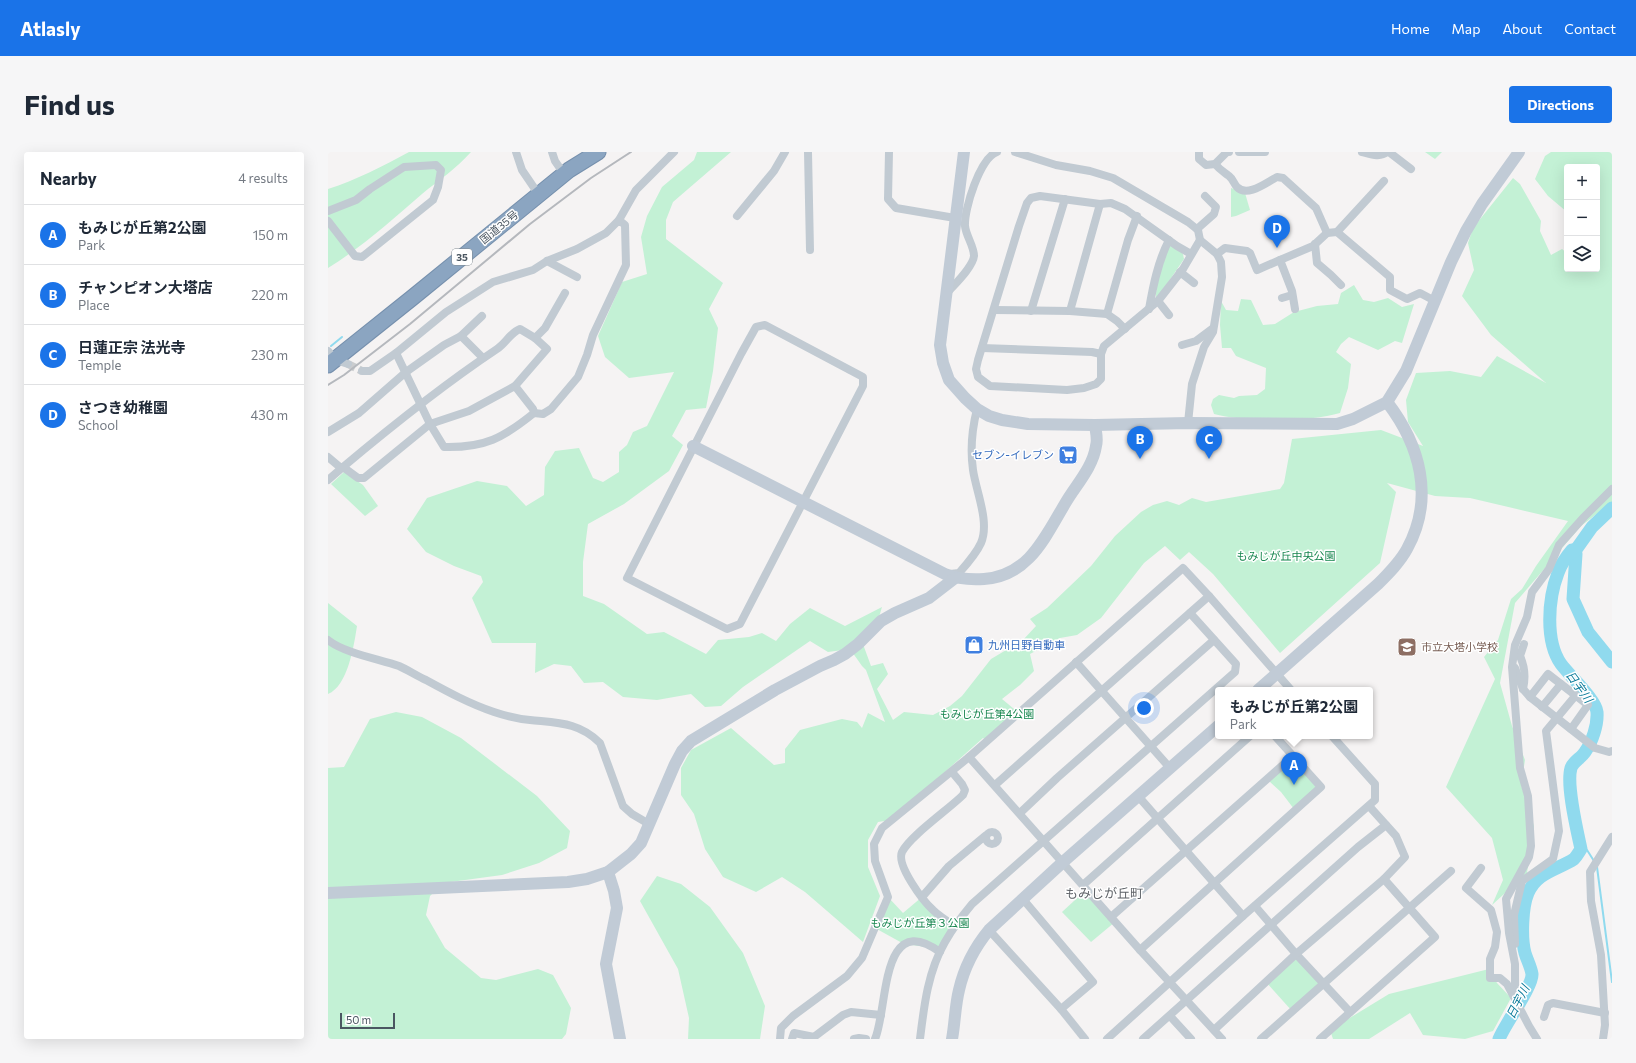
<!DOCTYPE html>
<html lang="en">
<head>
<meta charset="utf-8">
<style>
	body { margin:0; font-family:Commissioner,"Noto Sans JP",sans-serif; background:#f6f6f7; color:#1f2937 }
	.controls { position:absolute; right:12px; top:12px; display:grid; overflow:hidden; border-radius:4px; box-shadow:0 4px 16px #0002 }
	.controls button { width:36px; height:36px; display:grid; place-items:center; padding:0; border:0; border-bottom:1px solid #e0e1e3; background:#fff; color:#1f2937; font:20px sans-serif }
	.scale { position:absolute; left:12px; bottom:10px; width:55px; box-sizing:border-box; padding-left:4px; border:2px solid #4a5661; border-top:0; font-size:11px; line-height:14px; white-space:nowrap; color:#4a5661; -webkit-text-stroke:3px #fff; paint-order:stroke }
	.you { position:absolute; left:816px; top:556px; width:14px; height:14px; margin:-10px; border:3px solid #fff; border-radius:50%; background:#1a73e8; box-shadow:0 0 0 6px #1a73e833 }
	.badge { display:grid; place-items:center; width:26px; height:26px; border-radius:50%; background:#1a73e8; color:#fff; font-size:13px; font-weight:700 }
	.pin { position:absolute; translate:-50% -33px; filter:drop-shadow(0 1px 2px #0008) }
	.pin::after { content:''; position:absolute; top:21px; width:14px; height:12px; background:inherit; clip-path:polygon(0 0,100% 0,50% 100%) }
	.popup { position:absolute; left:887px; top:535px; width:158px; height:52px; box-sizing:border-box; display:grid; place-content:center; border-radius:4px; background:#fff; filter:drop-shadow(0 1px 3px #0005); font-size:13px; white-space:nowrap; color:#747a83 }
	.popup b { font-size:15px; color:#1f2937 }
	.popup::after { content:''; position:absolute; left:50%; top:100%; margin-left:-8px; border:8px solid transparent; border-top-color:#fff }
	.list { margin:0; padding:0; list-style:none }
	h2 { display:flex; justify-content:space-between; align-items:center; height:52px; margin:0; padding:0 16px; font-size:17px }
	h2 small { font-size:13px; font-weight:400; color:#747a83 }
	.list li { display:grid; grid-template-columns:26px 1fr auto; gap:12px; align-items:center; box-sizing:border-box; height:60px; padding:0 16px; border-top:1px solid #e0e1e3 }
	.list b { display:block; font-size:15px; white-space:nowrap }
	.list p { margin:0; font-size:13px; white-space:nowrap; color:#747a83 }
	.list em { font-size:13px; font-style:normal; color:#747a83 }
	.icon { flex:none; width:22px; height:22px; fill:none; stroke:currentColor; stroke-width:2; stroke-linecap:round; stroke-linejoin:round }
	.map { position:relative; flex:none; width:1284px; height:887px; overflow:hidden; border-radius:4px }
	header { display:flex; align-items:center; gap:24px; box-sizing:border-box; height:56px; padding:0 20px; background:#1a73e8; color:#fff }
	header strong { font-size:19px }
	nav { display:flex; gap:22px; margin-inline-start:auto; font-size:14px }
	.intro { display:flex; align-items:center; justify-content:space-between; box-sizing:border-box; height:96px; padding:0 24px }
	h1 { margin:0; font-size:28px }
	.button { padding:10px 18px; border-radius:4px; background:#1a73e8; color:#fff; font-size:14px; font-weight:700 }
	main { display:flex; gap:24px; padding:0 24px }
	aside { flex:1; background:#fff; border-radius:4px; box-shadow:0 4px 16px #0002 }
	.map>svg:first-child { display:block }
	.green { fill:#c3f1d5 }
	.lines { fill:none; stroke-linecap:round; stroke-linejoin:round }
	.stream { stroke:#90daee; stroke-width:2 }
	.river { stroke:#90daee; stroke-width:13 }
	.street-tunnel { stroke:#caccce; stroke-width:8; stroke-dasharray:8 4; stroke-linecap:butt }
	.highway-casing { stroke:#7690ad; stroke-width:17 }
	.street { stroke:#c1cad2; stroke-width:8 }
	.secondary { stroke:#c1cbd6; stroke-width:12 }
	.highway { stroke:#8ba5c1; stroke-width:15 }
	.rail { stroke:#b5b8bd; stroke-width:2 }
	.labels { text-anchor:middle; stroke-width:3; stroke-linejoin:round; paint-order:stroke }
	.shield { fill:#fff; stroke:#808990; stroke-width:1 }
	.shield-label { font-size:10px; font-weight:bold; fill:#4a5661 }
	.street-label { font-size:11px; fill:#4a5661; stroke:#fff }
	.shop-label { font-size:11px; fill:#366cbe; stroke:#fff; text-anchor:end }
	.park-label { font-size:11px; fill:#17864f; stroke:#fff }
	.education-label { font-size:11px; fill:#785e54; stroke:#fff; text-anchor:start }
	.water-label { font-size:12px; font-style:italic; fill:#0c7c9b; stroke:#fff }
	.quarter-label { font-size:13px; fill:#5f6368; stroke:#fff }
</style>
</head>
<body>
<header>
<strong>Atlasly</strong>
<nav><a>Home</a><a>Map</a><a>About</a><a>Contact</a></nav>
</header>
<div class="intro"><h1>Find us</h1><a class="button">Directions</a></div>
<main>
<aside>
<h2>Nearby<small>4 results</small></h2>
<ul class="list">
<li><span class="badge">A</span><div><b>もみじが丘第2公園</b><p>Park</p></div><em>150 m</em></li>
<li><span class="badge">B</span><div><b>チャンピオン大塔店</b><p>Place</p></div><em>220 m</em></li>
<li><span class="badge">C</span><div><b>日蓮正宗 法光寺</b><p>Temple</p></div><em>230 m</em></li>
<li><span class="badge">D</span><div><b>さつき幼稚園</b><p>School</p></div><em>430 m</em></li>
</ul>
</aside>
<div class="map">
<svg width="1284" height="887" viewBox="0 0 1284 887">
	<rect width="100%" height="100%" fill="#f5f3f3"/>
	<!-- green -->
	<g class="green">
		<path d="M81,0h62c-15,17 -32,28 -49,42 -30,26 -60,53 -94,74v-79c28,-9 55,-23 81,-37z"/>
		<polygon points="369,0 403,0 345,50 338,68 338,87 395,131 381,157 390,176 385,219 378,256 358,258 344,284 355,293 341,319 296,352 260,372 255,410 255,444 276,452 319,482 336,480 378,502 390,488 421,485 434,481 448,489 462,472 482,456 517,474 554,455 551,465 532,484 543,514 555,511 560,522 549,537 565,568 576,560 605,563 622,554 634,544 663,507 695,488 708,474 702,467 719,456 763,414 787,384 813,360 825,353 839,349 851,353 864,346 878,350 952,337 956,331 964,287 1053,278 1095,294 1080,270 1078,248 1088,221 1122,219 1153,225 1169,204 1218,231 1163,183 1134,144 1146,118 1140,91 1145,76 1185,26 1192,32 1213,69 1212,79 1223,103 1234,97 1239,101 1239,117 1269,117 1269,15 1239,15 1239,60 1220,44 1207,27 1217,4 1223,0 1284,0 1284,350 1253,374 1187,451 1172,531 1184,574 1197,608 1193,633 1206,674 1199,721 1164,753 1175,728 1164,686 1118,635 1167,527 1156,505 1170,488 1183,447 1194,437 1208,414 1240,369 1142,346 1107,344 1059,331 1068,340 1052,411 952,501 885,422 861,400 852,408 837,394 816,411 773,466 749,483 732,486 702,502 706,519 692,533 674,547 691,561 659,589 655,586 563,668 550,670 540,688 540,715 552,744 535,790 477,740 454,725 428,740 395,725 377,697 366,662 353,643 353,616 363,598 403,576 446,613 457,611 457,597 472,578 514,567 529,570 534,576 540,561 557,570 538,518 534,514 522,497 500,500 482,489 415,535 393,554 377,555 363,542 329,548 295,545 275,530 256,531 243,514 226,512 207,521 208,491 164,491 144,446 155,430 153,424 126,414 98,400 79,377 99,346 149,329 179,334 198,354 216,343 217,315 227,299 251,296 265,326 275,330 291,320 291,300 299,293 305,280 319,274 346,220 301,226 277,205 270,184 294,130 319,122 313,85 319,64 334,35 366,8"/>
		<polygon points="1097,0 1114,0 1107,7"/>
		<polygon points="903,36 917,41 922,58 908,64 903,65"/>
		<path d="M845,93l10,9 1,5 -28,41c-1,-19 8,-35 12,-53z"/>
		<path d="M1026,133l9,15 11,2 14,-4 14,9 12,-3 -12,39 -7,-2 -17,9 -29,-13 -8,7 -5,8 15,12 -3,24 -8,25c-29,9 -97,9 -126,1l-3,-9 2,-6 6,-4 15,3 5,-2 18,-1 8,-6 1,-21 -30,-12 -5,-8h-9l-2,-23 1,-24 5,9 12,1 3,-12 10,1 12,25 12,-1 19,-12 23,-6 21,-2 3,-11z"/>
		<polygon points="16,320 35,333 50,354 37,364 3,332"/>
		<path d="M0,451l29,23c-3,19 -9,60 -29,68z"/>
		<polygon points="68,560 94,565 133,586 209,644 242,679 239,696 211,711 174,723 115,731 102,744 98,763 117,796 153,826 168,828 210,817 225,823 243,856 238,882 234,887 0,887 0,616 16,615 42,567"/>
		<polygon points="963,610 968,610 988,635 966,657 953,640 941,629"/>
		<polygon points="329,724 353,732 382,755 415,801 437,854 432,887 360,887 361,866 350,817 312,749"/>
		<polygon points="759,737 787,770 763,790 734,760"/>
		<polygon points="560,745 575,761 594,745 627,774 612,800 606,796 576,792 547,776"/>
		<polygon points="968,802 995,831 964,859 938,830"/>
		<polygon points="1161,817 1169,831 1183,846 1165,879 1137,887 1095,883 1082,861 1041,887 1005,887 1002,878 1061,842"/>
	</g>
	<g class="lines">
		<!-- stream -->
		<g class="stream">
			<polyline points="3,194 14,185"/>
			<polyline points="1253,697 1259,698 1266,709"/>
			<polyline points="1269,715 1284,830"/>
		</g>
		<!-- river -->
		<g class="river">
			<polyline points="1247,399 1248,402 1245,447 1260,480 1284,510"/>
			<path d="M1171,887c6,-15 34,-53 33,-65 -1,-7 -5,-14 -7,-21 -4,-15 -3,-46 3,-60 9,-21 29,-23 46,-34 3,-3 5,-7 7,-10 -4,-19 -15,-64 -10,-81 2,-6 10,-10 14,-16 7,-10 13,-27 12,-40 -1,-12 -28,-37 -36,-48 -16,-23 -13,-65 -3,-91 3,-9 8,-16 14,-23l3,1 17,-24 20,-19"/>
		</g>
		<!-- street-tunnel -->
		<polyline class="street-tunnel" points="20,212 34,219"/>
		<!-- highway casing -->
		<g class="highway-casing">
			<polyline id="highway" points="0,213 84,146 241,18 270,0"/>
		</g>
		<!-- street -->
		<g class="street">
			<polyline points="188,0 194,18 211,43"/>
			<polyline points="224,0 227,9 236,22"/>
			<polyline points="480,0 482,98"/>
			<polyline points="561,0 560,47 568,56 627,66"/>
			<polyline points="687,0 728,13 762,19 785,26 860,70 870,78 872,88 889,102 893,110 894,125 885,180 876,195 864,232 860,271"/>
			<polyline points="871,0 871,7 878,13 887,12 899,0 901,0"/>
			<polyline points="911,0 937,0"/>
			<path d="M1034,0c8,2 18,6 25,0"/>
			<polyline points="1061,0 1083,17"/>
			<path d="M887,12c5,6 9,8 14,12 4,3 5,8 8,11 10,11 30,-5 40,-10l6,1 33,30 11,25 10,-1"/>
			<polyline points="1056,29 1009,80 1062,125 1062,138 1079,147 1092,141 1107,149"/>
			<polyline points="0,59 28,48 42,37 76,15 108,13 113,18 110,35 105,48 34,105 27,104 0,69"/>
			<polyline points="409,64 446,19 457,0"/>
			<polyline points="291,68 308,38 346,0"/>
			<polyline points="869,77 886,62 888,55 877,44"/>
			<polyline points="987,92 989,111 1003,123 1013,133"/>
			<polyline points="863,102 849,94 797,57 783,51 772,52 712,44 703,46 699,51 691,74 650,208 648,217 650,225 662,234 739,238 756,236 768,232 773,227 773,202 776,194 830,149 855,117 872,88"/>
			<polyline points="889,102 897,96 919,99 922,101 929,118 952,108"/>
			<polyline points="219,109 249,125"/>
			<polyline points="852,120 866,131"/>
			<path d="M619,141c7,-8 26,-26 27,-37 0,-10 -8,-20 -9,-30 -1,-17 15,-68 32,-74"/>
			<polyline points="954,146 964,143"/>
			<polyline points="830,149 841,163"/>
			<path d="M821,157c4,-23 9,-48 20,-69"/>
			<polyline points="967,157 964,139 952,108 985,94 999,81"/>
			<polyline points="666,158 742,159 779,162 789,169 797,177"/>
			<polyline points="703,159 737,47"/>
			<polyline points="742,159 772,52"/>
			<polyline points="779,162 800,88 809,64"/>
			<polygon points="437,173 535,225 535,234 412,472 399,477 299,426 413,202 428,175"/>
			<polyline points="133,184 154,164"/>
			<polyline points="854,193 868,189 884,177"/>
			<polyline points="654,196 764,200 773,202"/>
			<polyline points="0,199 8,208 20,212"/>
			<polyline points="68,201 102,272 141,259 187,234 219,197 207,186"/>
			<polyline points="34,219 42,219 68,201 118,160 165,130 205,118 219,109 249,97 278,81 291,68 297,73 298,113 265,183 259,203 250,225 223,257 215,262 206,261"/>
			<polyline points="0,280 31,261 78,220 116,193 133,184 155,206"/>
			<polyline points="0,305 13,316"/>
			<path d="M15,315c50,-42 100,-82 154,-118 9,-6 13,-16 23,-20l15,9 10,-10 20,-35"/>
			<path d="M0,328l15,-13 15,11h6l66,-54 14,23c41,1 59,-9 90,-34l-1,-4 -18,-23"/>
			<path d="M622,422l9,-1c8,-9 17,-19 22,-30 9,-21 -5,-52 -8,-73 -3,-21 -1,-41 4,-61"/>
			<path d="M0,488c16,13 51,19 71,26 9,4 18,10 27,14 22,12 44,24 68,32 12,4 24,7 36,8 27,3 49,2 70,23l23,63 9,8 17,10"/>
			<polyline points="748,510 842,616"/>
			<polyline points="1187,516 1195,537 1202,545 1267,596 1281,600 1284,599"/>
			<path d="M1195,537c3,-13 2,-22 -3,-33l4,-12"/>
			<polyline points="1202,545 1220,522 1260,553 1243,577"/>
			<polyline points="1214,555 1233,532"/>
			<path d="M624,620l10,12 3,6 -2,5c-14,14 -53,41 -61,57 -6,13 21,49 31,58 6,6 14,11 22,16"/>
			<polyline points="667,633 881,444"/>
			<polyline points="810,644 915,764"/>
			<polyline points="692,661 729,626 886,488"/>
			<circle cx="664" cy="686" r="6"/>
			<polyline points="1153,716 1138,736 1163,758 1169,780 1167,795 1162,807 1162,826 1172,826 1179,832 1201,874 1209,887"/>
			<polyline points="755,733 922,584"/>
			<polyline points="594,745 621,714 657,684"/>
			<polyline points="927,754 968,802 1022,860"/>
			<polyline points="783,765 965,604"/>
			<polyline points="661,778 733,857 765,830 694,746"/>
			<polyline points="1187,792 1186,763 1194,729 1225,707 1231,679 1218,579 1248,543"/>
			<polyline points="812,798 993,635 947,584"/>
			<polyline points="1187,847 1187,812 1181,781 1178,747 1201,705 1203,694 1200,644 1192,616 1186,540 1184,515 1187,493 1199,465 1204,440 1221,417 1231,393 1256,365 1284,337"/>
			<polyline points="733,857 757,887"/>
			<polyline points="842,864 863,887"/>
			<polyline points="1216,865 1220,853 1225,851 1277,861"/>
			<polyline points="886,878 968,802 1056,727 1077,705 1068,684 1041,654"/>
			<polyline points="452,887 453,876 465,864 519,824 534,806 560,745 547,709 546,692 554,676 641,605"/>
			<polyline points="464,887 466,881 486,885"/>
			<polyline points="485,887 486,885 515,863 523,860 553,863"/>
			<polyline points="526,887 531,886 538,887"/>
			<path d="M547,887c13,-29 5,-131 65,-87"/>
			<path d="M592,887c4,-33 8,-68 25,-97 8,-14 17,-26 27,-38l263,-232 1,-8 -46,-51"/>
			<polyline points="779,887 915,764 1047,648 1047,632 1004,584"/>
			<polyline points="815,887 1030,695 1058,673"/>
			<polyline points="894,887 812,798 641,605 855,416 881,444 963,538"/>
			<polyline points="933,887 1123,719"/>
			<polyline points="992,887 1107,785 1056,727"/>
			<polyline points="1275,887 1277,873 1273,803 1263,749 1262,720 1284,685"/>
		</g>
		<!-- secondary -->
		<g class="secondary">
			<polyline points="636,0 612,193 615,211 621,228 637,246 649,257 661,264 674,268 700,272 767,273 860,271 1009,272 1025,267 1059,250 1078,219 1123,110 1138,79 1154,52 1191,0"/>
			<path d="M365,294l252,128c13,5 25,6 39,5 45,-3 61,-42 82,-77 10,-17 27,-35 30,-56 2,-6 0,-14 -1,-21"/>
			<path d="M930,538l120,-106c11,-11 22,-22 29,-35 28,-51 13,-104 -20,-147"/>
			<polyline points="280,720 286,739 289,756 278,812 292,887"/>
			<polyline points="0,741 240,730 259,727 280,720 303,702 313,691 347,612 354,599 363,589 447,538 492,514 506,508 517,502 530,492 553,469 567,461 601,446 627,426"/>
			<path d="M624,887c3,-16 3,-33 7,-49 5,-22 16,-43 30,-60l74,-68 155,-136"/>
		</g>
		<!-- highway -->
		<use href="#highway" class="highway"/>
		<!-- rail -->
		<polyline class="rail" points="0,233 16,223 82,172 202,72 263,26 303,0"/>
	</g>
	<!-- icons -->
	<defs>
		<g id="supermarket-square" transform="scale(1)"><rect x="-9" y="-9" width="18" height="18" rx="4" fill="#3f7fe0" stroke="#fff"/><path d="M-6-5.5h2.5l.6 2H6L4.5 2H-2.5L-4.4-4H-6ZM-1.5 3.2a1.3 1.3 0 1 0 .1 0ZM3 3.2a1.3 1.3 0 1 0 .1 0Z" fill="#fff"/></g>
		<g id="shop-square" transform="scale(1)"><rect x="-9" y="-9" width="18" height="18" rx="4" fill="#3f7fe0" stroke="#fff"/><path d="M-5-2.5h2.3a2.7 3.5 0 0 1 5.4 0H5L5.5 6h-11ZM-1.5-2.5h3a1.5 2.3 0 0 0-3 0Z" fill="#fff"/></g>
		<g id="school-square" transform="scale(1)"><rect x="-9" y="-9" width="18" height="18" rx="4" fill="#8d6e63" stroke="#fff"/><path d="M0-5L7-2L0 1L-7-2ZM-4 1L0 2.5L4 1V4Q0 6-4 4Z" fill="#fff"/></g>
	</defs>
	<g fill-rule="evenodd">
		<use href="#supermarket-square" x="740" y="303"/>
		<use href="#shop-square" x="646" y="493"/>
		<use href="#school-square" x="1079" y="495"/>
	</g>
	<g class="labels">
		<!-- shield labels -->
		<rect class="shield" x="124" y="97" width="20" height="16" rx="3"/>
		<g class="shield-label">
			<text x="134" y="109">35</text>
		</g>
		<!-- street labels -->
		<g class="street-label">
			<text transform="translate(171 75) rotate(-39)" y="4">国道35号</text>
		</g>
		<!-- shop labels -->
		<g class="shop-label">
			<text x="726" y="307">セブン-イレブン</text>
			<text x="660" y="497" text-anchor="start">九州日野自動車</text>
		</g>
		<!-- park labels -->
		<g class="park-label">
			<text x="958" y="408">もみじが丘中央公園</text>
			<text x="659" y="566">もみじが丘第4公園</text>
			<text x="592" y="775">もみじが丘第３公園</text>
		</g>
		<!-- education labels -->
		<g class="education-label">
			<text x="1093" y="499">市立大塔小学校</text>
		</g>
		<!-- water labels -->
		<g class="water-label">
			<text transform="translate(1251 535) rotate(54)" y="4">日宇川</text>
			<text transform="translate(1190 850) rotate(-63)" y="4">日宇川</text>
		</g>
		<!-- quarter labels -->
		<g class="quarter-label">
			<text x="776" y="746">もみじが丘町</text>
		</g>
	</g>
</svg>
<div class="controls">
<button>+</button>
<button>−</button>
<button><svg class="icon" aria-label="layers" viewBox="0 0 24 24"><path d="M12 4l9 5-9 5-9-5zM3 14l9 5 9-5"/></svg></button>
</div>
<div class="scale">50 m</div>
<div class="you"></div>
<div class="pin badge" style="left:966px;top:633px">A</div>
<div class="popup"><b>もみじが丘第2公園</b>Park</div>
<div class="pin badge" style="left:812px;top:307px">B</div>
<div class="pin badge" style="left:881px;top:307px">C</div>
<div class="pin badge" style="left:949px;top:96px">D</div>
</div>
</main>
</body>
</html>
